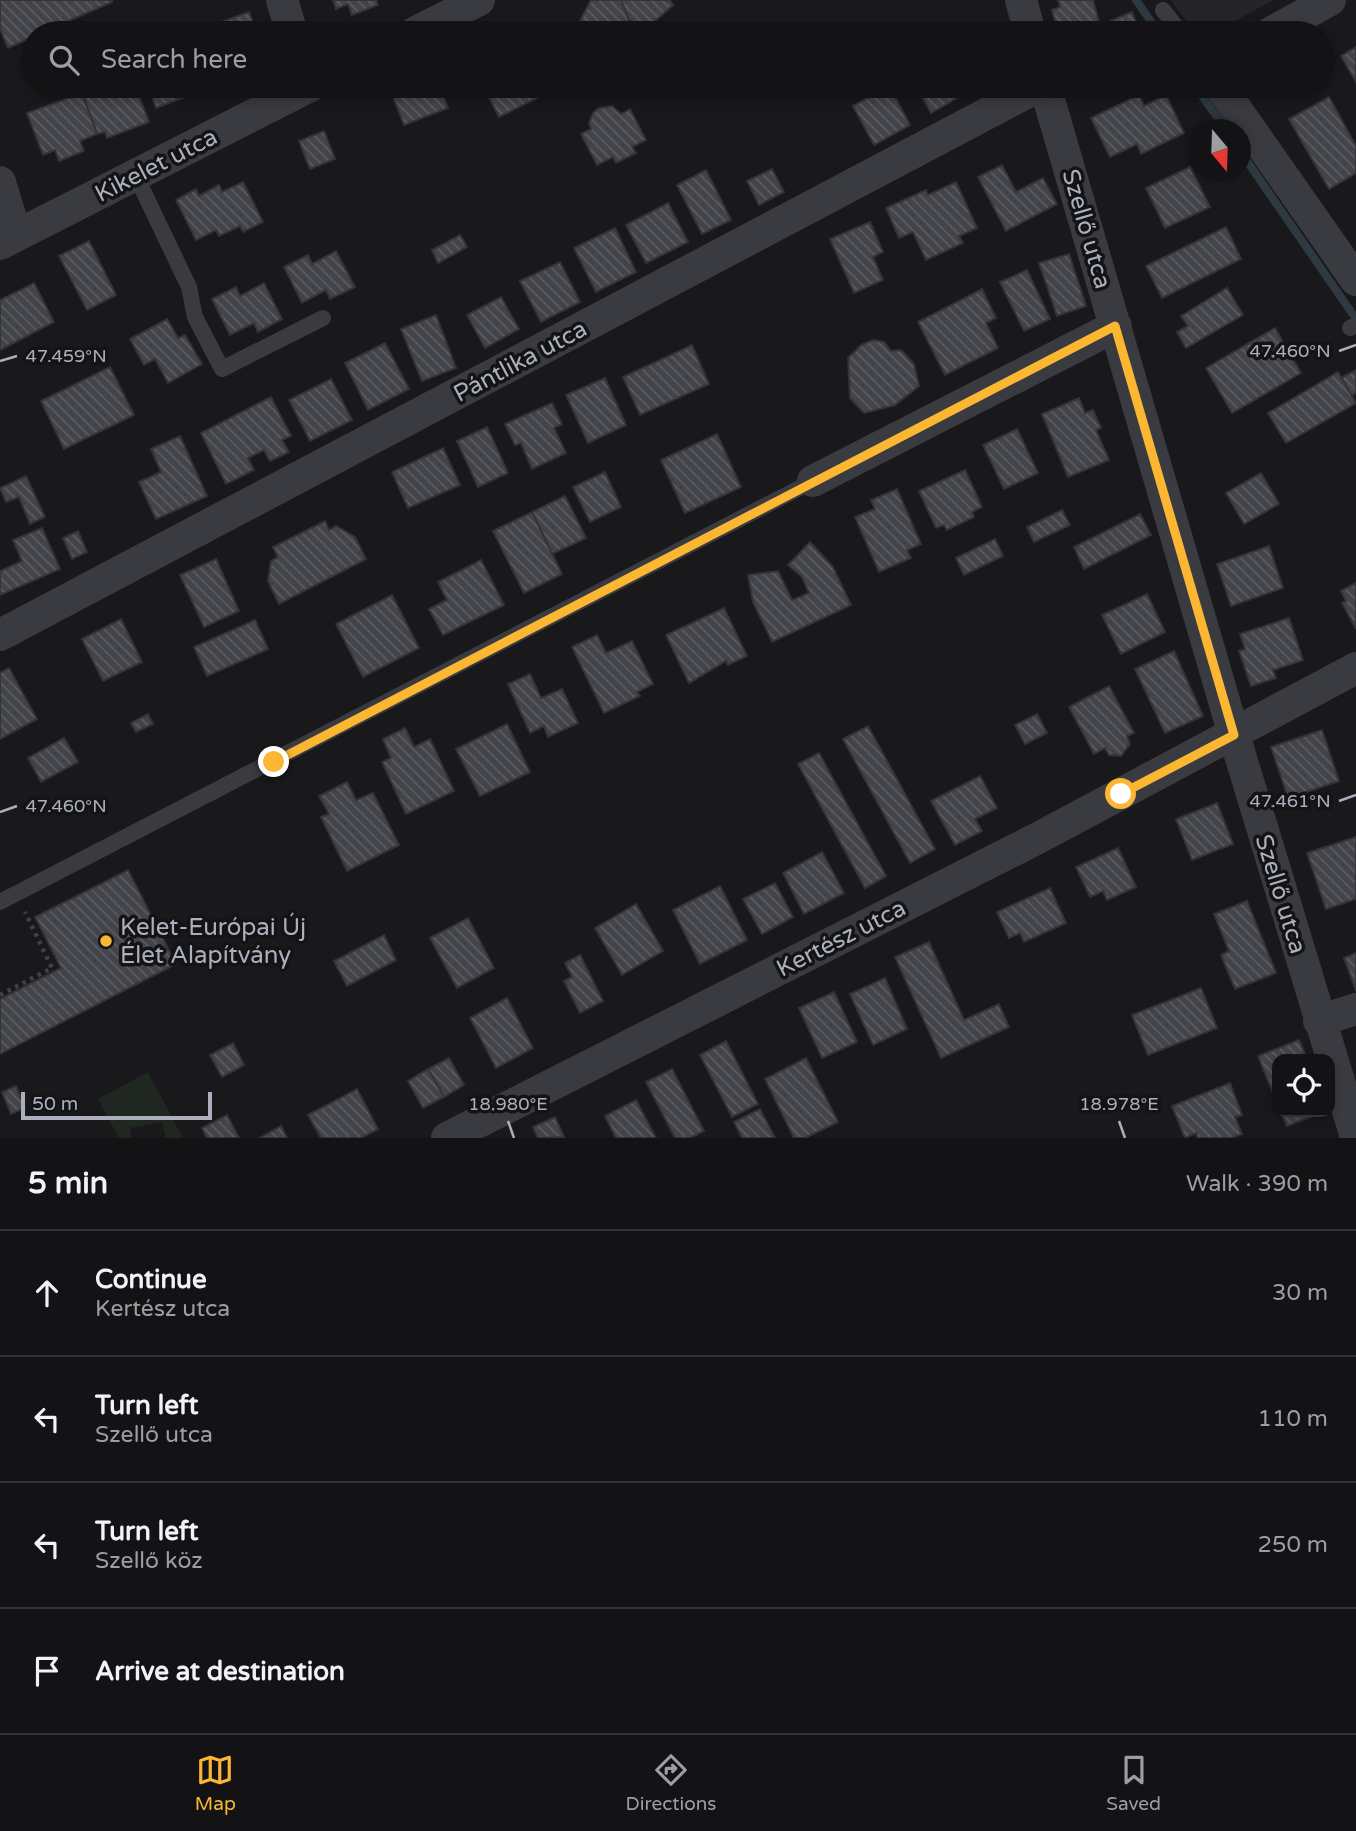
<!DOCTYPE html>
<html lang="en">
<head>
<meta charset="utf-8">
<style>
	body { margin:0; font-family:"Varela Round",sans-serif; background:#202022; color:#f1f3f6 }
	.controls { position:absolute; right:21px; bottom:21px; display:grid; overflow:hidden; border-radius:14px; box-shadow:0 4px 10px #0003 }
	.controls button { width:63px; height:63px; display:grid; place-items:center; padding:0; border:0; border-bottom:2px solid #323234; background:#131315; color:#f1f3f6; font:35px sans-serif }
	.compass { position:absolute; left:1188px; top:119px; width:63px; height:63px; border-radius:50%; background:#131315; box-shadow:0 4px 10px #0003; rotate:161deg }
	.scale { position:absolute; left:21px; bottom:18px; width:191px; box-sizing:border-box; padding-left:7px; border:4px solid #abb0bc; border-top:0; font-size:19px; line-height:24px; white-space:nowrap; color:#abb0bc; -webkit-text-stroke:5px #141417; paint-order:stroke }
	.stop { position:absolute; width:21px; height:21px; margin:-16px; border:5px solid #fbb632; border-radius:50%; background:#fff }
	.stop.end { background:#fbb632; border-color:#fff; box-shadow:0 2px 7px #0008 }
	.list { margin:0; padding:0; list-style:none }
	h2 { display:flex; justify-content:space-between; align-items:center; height:91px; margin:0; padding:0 28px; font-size:30px }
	h2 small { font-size:23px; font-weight:400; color:#9d9ea0 }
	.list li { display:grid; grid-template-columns:46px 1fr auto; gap:21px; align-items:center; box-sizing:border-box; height:126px; padding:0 28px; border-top:2px solid #323234 }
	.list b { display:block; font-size:26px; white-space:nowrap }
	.list p { margin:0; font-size:23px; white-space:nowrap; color:#9d9ea0 }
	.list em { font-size:23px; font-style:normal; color:#9d9ea0 }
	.icon { flex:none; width:38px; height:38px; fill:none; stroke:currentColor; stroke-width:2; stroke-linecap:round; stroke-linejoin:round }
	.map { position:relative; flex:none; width:1356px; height:1138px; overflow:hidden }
	.search { position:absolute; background:#131315; box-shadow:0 4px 10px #0003; left:21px; right:21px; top:21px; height:77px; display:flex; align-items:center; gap:18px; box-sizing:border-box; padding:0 24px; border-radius:38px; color:#9d9ea0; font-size:26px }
	.sheet { height:595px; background:#131315 }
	nav { display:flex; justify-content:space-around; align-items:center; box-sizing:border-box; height:98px; border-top:2px solid #323234; background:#131315; font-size:19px; color:#9d9ea0 }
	nav a { display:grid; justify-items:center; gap:4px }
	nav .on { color:#fbb632 }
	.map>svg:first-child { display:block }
	.built { fill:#252529 }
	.garden { fill:#1f2720 }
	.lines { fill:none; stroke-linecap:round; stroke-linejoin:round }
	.stream { stroke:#2e3941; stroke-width:8 }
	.building { fill:url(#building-back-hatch); stroke:#333338; stroke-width:2 }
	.path { stroke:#404248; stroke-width:4.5; stroke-dasharray:3.5 5; stroke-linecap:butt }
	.lane { stroke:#3a3b41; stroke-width:16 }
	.street { stroke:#3a3b41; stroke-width:32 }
	.route { stroke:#fbb632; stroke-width:9 }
	.ticks { fill:none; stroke:#abb0bc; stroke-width:2.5 }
	.poi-dot { fill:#fbb632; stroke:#141417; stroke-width:2.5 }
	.labels { text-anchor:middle; stroke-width:7; stroke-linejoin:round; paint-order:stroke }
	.street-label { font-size:24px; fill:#abb0bc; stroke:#141417 }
	.poi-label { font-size:24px; fill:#abb0bc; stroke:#141417; text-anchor:start }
	.ticks-label { font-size:18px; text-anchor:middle; fill:#abb0bc; stroke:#141417; stroke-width:7; stroke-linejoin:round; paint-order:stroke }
</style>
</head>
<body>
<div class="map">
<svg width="1356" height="1138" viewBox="0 0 1356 1138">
	<defs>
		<pattern id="building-back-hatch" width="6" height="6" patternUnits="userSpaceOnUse" patternTransform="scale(1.75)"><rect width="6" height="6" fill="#434449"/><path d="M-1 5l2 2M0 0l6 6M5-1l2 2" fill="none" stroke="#5b5c61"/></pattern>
	</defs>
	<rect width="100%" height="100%" fill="#19191c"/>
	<!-- built -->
	<polygon class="built" points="1171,0 1274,0 1213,33 1195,33"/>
	<!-- garden -->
	<polygon class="garden" points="148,1072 183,1138 166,1138 162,1122 130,1128 131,1138 119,1138 98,1099"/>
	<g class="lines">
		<!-- stream -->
		<g class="stream">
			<polyline points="1136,0 1159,33"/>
			<polyline points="1195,86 1226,130"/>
			<polyline points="1240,151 1356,319"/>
		</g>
	</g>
	<!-- building -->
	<g class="building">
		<polygon points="0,0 112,0 112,2 41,33 33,33 33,37 8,48 0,29"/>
		<polygon points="333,0 376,0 378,5 352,15 348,4 336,9"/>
		<polygon points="591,0 621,0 629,20 622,33 574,32"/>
		<polygon points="621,0 670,0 673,5 647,28 629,20"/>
		<polygon points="1058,0 1093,0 1102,33 1058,33 1052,10 1060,7"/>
		<polygon points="249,12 257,33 194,33 194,32"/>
		<polygon points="1132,12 1138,27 1115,33 1110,21"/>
		<polygon points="1356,47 1356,82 1341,56"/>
		<polygon points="101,86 135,86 149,122 107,138 105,132 97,134 82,93"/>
		<polygon points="148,86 214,86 156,108"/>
		<polygon points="413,86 456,86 457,88 442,93 448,108 404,125 392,94"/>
		<polygon points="483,86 548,86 551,91 499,117"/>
		<polygon points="889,86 910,125 874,145 853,106"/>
		<polygon points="916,86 955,86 961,96 931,113"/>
		<polygon points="82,93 97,134 80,141 84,151 59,161 55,150 43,155 27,113"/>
		<polygon points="1139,95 1144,106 1166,95 1184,133 1141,154 1137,144 1110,157 1091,118"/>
		<polygon points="1329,97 1356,146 1356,173 1329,189 1289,119"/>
		<polygon points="612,106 621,114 630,109 646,140 632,147 636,153 616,163 613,157 597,165 581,134 591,129 589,123 593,113 599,108"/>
		<polygon points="324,131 335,159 310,169 299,141"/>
		<polygon points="1002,165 1016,192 1043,178 1057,204 1006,231 978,177"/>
		<polygon points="1190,167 1210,207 1165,228 1146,188"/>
		<polygon points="772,169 784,192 759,205 747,181"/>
		<polygon points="706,170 731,220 702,234 677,185"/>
		<polygon points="243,182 263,222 243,232 240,226 219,236 216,230 196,240 176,200 196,189 199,196 219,185 222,192"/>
		<polygon points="956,182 977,228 959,236 963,243 926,260 913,232 899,238 886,208 926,190 928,195"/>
		<polygon points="668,203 688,242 646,263 626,225"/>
		<polygon points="870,222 883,252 873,257 883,280 854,293 830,239"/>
		<polygon points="1226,227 1241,259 1162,298 1146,266"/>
		<polygon points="615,228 636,272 596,292 574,248"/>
		<polygon points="460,235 467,247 438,263 432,250"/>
		<polygon points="89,241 116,295 87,310 59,256"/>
		<polygon points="336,251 355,287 330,299 326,290 302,303 284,267 308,255 312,264"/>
		<polygon points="1069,254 1086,306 1057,316 1039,263"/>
		<polygon points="560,262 580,302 541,322 520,281"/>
		<polygon points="1027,270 1050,319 1024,331 1000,282"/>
		<polygon points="34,283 54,322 0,350 0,300"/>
		<polygon points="264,283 282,319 258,332 254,323 230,335 212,299 236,287 240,296"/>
		<polygon points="1227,288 1243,315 1186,348 1177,332 1188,326 1181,316"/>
		<polygon points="982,289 996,318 986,323 998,348 945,375 918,322"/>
		<polygon points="501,297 519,329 485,348 467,315"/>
		<polygon points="436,315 456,368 422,381 401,329"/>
		<polygon points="167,319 178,338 185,335 202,364 168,383 155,359 144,365 130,339"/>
		<polygon points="1275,328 1301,373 1232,413 1206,368"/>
		<polygon points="873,340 884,342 891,351 901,350 914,364 919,386 895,405 864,413 850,398 848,358 861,345"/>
		<polygon points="385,343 409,389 368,410 345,363"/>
		<polygon points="692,345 709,384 640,415 623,377"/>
		<polygon points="110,367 134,415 64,449 41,401"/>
		<polygon points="1356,370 1356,393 1351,396 1341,378"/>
		<polygon points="1338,372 1356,403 1286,443 1268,413"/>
		<polygon points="605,378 626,425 588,443 566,395"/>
		<polygon points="331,379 352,420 310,441 289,400"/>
		<polygon points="271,397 291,436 282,440 289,452 270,461 264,450 248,458 254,470 226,484 201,433"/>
		<polygon points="1079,398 1085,413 1093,410 1101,428 1096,430 1109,460 1068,477 1042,414"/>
		<polygon points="552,403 562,424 554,428 566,453 532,469 521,443 515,445 505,424"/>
		<polygon points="487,427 508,473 478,487 457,441"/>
		<polygon points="1017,429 1038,473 1004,489 983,445"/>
		<polygon points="717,434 741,487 685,513 661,460"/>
		<polygon points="180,436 207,496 156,519 139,482 161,472 151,449"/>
		<polygon points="443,448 460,485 408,508 392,472"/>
		<polygon points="965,470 982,507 972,512 974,517 947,530 944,525 936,528 919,491"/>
		<polygon points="605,472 621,507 590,522 573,487"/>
		<polygon points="1261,473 1279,504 1244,524 1226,493"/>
		<polygon points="26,476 45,517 30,524 19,497 6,502 0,488"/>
		<polygon points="897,489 921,544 907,550 911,558 879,572 855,517 875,509 871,500"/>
		<polygon points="565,496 586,538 552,554 532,512"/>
		<polygon points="1062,510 1070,525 1034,542 1027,527"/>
		<polygon points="532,512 562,574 524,593 493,531"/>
		<polygon points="1140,514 1151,535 1084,569 1074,547"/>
		<polygon points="325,521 329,530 336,526 355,537 366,559 279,604 268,581 271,561 278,557 273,547"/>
		<polygon points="42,528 60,569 0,595 0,571 22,561 13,540"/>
		<polygon points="78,531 87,552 72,559 63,538"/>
		<polygon points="995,539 1003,556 964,575 956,558"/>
		<polygon points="810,542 833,567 851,605 772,642 753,602 748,575 778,571 792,600 809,593 802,577 788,565"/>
		<polygon points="1269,546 1283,588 1231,606 1217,564"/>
		<polygon points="216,559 239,611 204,627 180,575"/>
		<polygon points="481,560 504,605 443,635 429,609 447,600 438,582"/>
		<polygon points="1356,583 1356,629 1342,603 1346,601 1341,591"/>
		<polygon points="1147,594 1165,632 1121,654 1102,615"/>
		<polygon points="392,595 419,648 363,677 336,624"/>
		<polygon points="724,608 747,656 728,665 726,661 689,683 666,635"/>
		<polygon points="1289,618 1303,660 1273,670 1276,678 1251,686 1239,651 1245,649 1240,634"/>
		<polygon points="121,619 142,662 103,681 82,639"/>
		<polygon points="255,620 268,649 207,676 194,647"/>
		<polygon points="597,635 606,653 632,641 653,684 637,692 640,696 604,713 572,647"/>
		<polygon points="1174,651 1203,716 1165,733 1135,669"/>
		<polygon points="9,668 37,719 0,739 0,673"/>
		<polygon points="530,674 541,698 562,689 578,723 548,737 544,726 530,733 508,684"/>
		<polygon points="1109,686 1134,733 1127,736 1130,744 1121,756 1109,755 1105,748 1094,754 1069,707"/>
		<polygon points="148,714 153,724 136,732 131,723"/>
		<polygon points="1037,714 1047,733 1025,744 1015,725"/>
		<polygon points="507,724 530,772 480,796 456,749"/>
		<polygon points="868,726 935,849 910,863 843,739"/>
		<polygon points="405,728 414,747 430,739 454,791 406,814 382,762 391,758 383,739"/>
		<polygon points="1322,730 1339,781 1288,798 1271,747"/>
		<polygon points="64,738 78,762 41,782 28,758"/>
		<polygon points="819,753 886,876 865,888 798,764"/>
		<polygon points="980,776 997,808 975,819 982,831 955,845 931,801"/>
		<polygon points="347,782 356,800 373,793 399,845 347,871 321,817 329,814 319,796"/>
		<polygon points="1217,803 1233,844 1192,860 1176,819"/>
		<polygon points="1356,837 1356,899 1326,909 1307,853"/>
		<polygon points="1118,848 1136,887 1107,900 1103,891 1090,897 1076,867"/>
		<polygon points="822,852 844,893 804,914 783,873"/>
		<polygon points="128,870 176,964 0,1054 0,999 61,968 35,917"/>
		<polygon points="775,883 793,917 762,934 743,899"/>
		<polygon points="720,886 747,940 700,964 673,910"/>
		<polygon points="1050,888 1066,923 1024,942 1020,933 1009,938 997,912"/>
		<polygon points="1247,901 1276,973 1235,989 1221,955 1229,951 1214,914"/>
		<polygon points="636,904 663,951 622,975 595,928"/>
		<polygon points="468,918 494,968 457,988 430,938"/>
		<polygon points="384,935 396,960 347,986 334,961"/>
		<polygon points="929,942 964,1020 999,1004 1009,1027 941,1058 895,957"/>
		<polygon points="1356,953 1356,991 1344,958"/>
		<polygon points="580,955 603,1001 580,1013 564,981 572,977 565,963"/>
		<polygon points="885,978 907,1029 873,1045 850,994"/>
		<polygon points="1201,988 1217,1028 1148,1055 1132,1015"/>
		<polygon points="834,992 857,1042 822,1058 799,1008"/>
		<polygon points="507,998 533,1048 496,1068 470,1018"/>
		<polygon points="1299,1040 1307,1059 1277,1059 1277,1103 1258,1056"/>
		<polygon points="726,1041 758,1104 732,1117 700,1055"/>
		<polygon points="233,1043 244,1065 222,1077 210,1055"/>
		<polygon points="449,1058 464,1085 444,1097 428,1069"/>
		<polygon points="806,1058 838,1122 805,1138 794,1138 765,1079"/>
		<polygon points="428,1069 444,1097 423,1108 408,1081"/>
		<polygon points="672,1069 704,1131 690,1138 675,1138 646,1082"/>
		<polygon points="1230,1083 1242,1115 1235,1117 1242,1134 1231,1138 1198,1138 1196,1133 1185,1138 1172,1106"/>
		<polygon points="16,1086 25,1108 11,1114 2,1092"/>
		<polygon points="357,1089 378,1129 361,1138 321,1138 308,1115"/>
		<polygon points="636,1100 656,1138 616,1138 605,1116"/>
		<polygon points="760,1109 775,1138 742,1138 734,1122"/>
		<polygon points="1281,1112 1323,1112 1287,1126"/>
		<polygon points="227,1115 239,1138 207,1138 202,1128"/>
		<polygon points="555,1117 564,1137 538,1138 533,1127"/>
		<polygon points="281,1126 287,1138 260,1138"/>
	</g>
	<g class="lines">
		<!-- path -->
		<polyline class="path" points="0,995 52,968 25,912"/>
		<!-- lane -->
		<g class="lane">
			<polyline points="1163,10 1181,33"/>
			<polyline points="136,176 189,287 195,317 222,369 323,318"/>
			<polyline points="1350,328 1356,325"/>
			<polyline points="0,902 813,481"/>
		</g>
		<!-- street -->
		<g class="street">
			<polyline points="282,0 292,33"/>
			<polyline points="1021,0 1030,33"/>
			<polyline points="414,33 479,0"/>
			<polyline points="1270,33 1330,0"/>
			<polyline points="1045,86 1234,735 1356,1137"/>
			<polyline points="1220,86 1356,280"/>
			<polyline points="0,182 16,235"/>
			<polyline points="0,244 310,86"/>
			<polyline points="813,481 1116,326"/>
			<polyline points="0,635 1039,86"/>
			<polyline points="1319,1021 1356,1009"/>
			<polyline points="447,1138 1040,837 1356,668"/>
		</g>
	</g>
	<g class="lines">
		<!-- route -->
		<polyline class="route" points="274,762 1115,326 1234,735 1121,794"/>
	</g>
	<!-- ticks -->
	<path class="ticks" d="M1339,351l17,-6M0,361l17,-5M1339,801l17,-6M0,812l17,-6M508,1121l6,17M1119,1121l6,17"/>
	<!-- markers -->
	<circle class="poi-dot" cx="106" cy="941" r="7"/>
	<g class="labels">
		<!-- street labels -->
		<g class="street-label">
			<text transform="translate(156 165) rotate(-27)" y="8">Kikelet utca</text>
			<text transform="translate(1087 229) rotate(74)" y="8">Szellő utca</text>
			<text transform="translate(520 361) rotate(-28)" y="8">Pántlika utca</text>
			<text transform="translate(1281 894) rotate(73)" y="8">Szellő utca</text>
			<text transform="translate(841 938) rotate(-27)" y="8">Kertész utca</text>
		</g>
		<!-- poi labels -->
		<g class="poi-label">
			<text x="120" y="935">Kelet-Európai Új<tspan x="120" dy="28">Élet Alapítvány</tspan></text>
		</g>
	</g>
	<g class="ticks-label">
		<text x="1290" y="357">47.460°N</text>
		<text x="66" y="362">47.459°N</text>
		<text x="1290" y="807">47.461°N</text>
		<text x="66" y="812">47.460°N</text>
		<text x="508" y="1110">18.980°E</text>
		<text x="1119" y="1110">18.978°E</text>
	</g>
</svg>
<div class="controls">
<button><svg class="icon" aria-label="locate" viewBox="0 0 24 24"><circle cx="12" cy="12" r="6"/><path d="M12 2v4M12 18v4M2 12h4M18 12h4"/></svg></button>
</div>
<svg class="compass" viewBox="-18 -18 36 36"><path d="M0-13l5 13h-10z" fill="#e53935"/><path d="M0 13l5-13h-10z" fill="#9d9ea0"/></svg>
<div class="scale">50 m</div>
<div class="stop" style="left:1121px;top:794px"></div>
<div class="stop end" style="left:274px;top:762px"></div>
<div class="search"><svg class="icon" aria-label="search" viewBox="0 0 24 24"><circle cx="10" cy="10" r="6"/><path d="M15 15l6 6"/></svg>Search here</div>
</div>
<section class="sheet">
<h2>5 min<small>Walk · 390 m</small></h2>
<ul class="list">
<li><svg class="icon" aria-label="ahead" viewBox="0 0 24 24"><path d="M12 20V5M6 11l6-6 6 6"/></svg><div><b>Continue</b><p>Kertész utca</p></div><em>30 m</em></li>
<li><svg class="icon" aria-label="left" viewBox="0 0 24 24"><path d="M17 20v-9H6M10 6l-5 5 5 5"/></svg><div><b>Turn left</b><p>Szellő utca</p></div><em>110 m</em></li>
<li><svg class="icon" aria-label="left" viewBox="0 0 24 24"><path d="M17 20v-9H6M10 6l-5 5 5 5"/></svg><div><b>Turn left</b><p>Szellő köz</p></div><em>250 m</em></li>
<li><svg class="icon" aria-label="arrive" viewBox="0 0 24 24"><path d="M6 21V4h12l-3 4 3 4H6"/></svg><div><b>Arrive at destination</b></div></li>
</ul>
</section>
<nav>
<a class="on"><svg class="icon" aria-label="map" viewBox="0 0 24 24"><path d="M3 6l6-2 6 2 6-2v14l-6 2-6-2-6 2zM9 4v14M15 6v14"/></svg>Map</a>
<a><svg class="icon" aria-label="directions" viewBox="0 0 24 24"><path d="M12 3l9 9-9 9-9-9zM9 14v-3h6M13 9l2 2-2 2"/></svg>Directions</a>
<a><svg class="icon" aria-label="saved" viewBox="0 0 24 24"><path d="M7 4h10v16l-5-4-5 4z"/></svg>Saved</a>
</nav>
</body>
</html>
